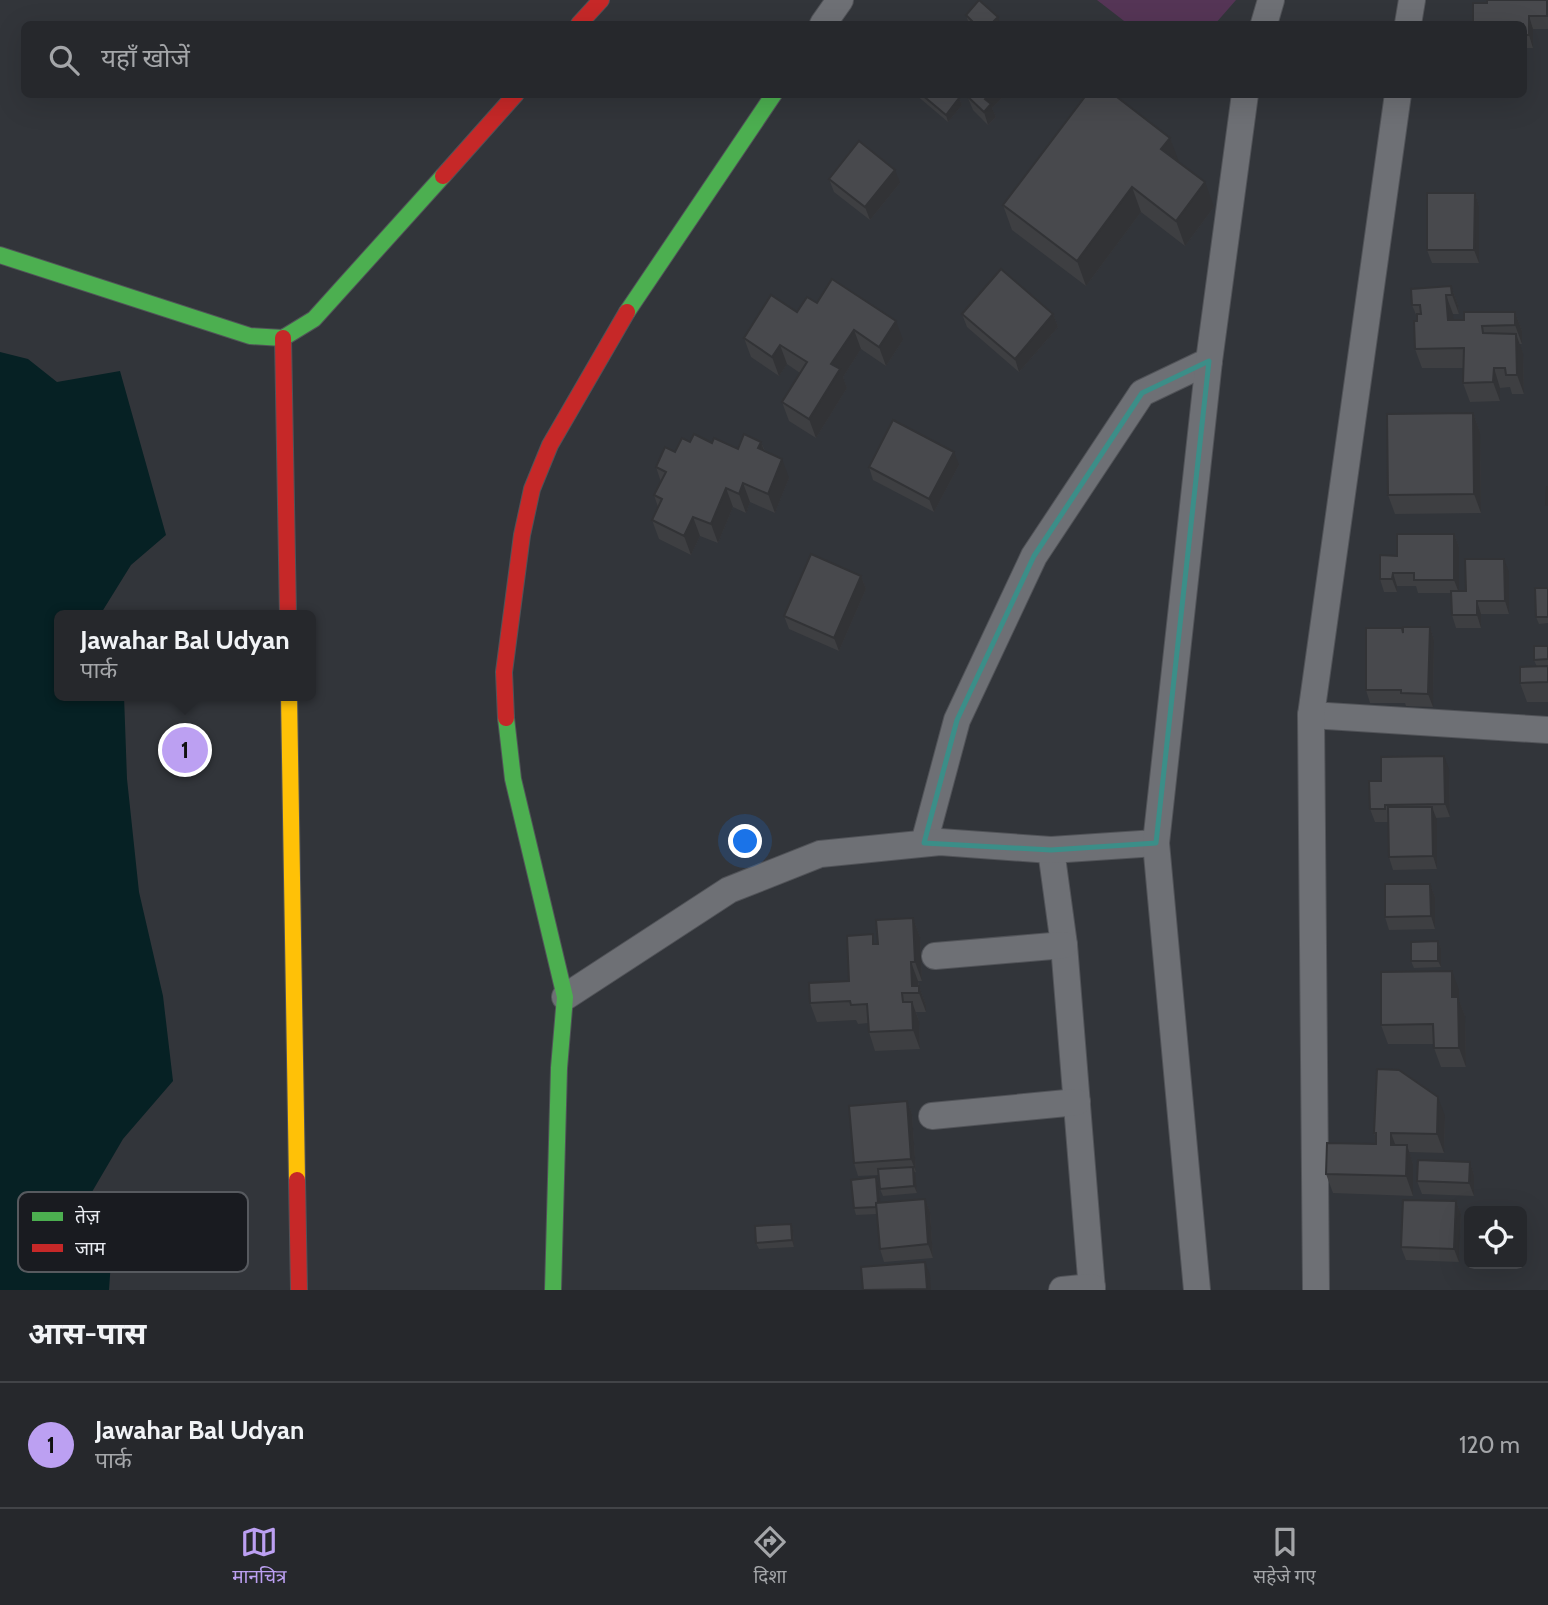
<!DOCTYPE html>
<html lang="hi">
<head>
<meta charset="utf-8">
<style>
	body { margin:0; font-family:Cabin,"Noto Sans Devanagari",sans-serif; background:#2e3034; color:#f1f3f6 }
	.controls { position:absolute; right:21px; bottom:21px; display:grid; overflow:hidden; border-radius:10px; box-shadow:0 7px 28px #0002 }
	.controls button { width:63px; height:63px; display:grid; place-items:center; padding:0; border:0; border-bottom:2px solid #424448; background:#26282c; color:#f1f3f6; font:35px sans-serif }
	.you { position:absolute; left:746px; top:842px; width:24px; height:24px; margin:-18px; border:5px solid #fff; border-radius:50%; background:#1a73e8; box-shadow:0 0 0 10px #1a73e833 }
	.badge { display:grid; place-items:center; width:46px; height:46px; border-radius:50%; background:#bca0f2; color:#111; font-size:23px; font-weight:700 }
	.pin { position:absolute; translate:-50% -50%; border:4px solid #fff; box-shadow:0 2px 7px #0006 }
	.popup { position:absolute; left:54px; top:610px; width:262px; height:91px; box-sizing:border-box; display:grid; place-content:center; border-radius:10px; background:#26282c; filter:drop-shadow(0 2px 5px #0005); font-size:23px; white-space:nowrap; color:#a4a6a9 }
	.popup b { font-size:26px; color:#f1f3f6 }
	.popup::after { content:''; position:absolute; left:50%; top:100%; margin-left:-14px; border:14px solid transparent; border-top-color:#26282c }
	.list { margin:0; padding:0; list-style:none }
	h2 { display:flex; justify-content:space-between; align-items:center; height:91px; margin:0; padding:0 28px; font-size:30px }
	h2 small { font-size:23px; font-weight:400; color:#a4a6a9 }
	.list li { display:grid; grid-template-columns:46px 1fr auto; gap:21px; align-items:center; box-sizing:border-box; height:126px; padding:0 28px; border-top:2px solid #424448 }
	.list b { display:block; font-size:26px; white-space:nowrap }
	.list p { margin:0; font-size:23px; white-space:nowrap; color:#a4a6a9 }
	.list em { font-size:23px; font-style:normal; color:#a4a6a9 }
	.icon { flex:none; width:38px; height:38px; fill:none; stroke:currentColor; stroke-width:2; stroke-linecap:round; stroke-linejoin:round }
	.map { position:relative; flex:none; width:1548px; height:1290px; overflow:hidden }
	.search { position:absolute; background:#26282c; box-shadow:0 7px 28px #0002; left:21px; right:21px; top:21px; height:77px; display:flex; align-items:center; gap:18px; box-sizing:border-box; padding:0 24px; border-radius:10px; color:#a4a6a9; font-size:26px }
	.sheet { height:217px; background:#26282c }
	nav { display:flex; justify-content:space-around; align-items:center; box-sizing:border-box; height:98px; border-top:2px solid #424448; background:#26282c; font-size:19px; color:#a4a6a9 }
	nav a { display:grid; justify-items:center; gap:4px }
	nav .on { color:#bca0f2 }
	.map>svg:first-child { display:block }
	.green { fill:#553556 }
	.water { fill:#062124 }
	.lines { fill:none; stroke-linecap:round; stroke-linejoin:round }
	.street-casing { stroke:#515358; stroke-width:28 }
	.fast-casing { stroke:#515358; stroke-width:18 }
	.slow-casing { stroke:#515358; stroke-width:18 }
	.jam-casing { stroke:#515358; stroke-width:18 }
	.street { stroke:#6e7075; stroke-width:26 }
	.fast { stroke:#4caf50; stroke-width:16 }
	.slow { stroke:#ffc107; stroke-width:16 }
	.jam { stroke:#c62828; stroke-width:16 }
	.wall { fill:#3e3f42 }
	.shaded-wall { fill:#323336 }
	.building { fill:#48494d; stroke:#323336; stroke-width:2 }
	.marked { fill:none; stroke:#3b8e88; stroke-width:5; stroke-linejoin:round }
	.key { fill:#191b20; stroke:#575a5f; stroke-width:2 }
	.key-label { font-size:19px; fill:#e9ecf2 }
</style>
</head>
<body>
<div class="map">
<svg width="1548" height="1290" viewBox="0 0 1548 1290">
	<rect width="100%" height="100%" fill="#32353a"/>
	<!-- green -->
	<polygon class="green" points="1097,0 1236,0 1215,24 1128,24"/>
	<!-- water -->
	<polygon class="water" points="0,352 28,359 57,382 120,371 166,535 131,565 100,615 59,615 59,696 124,696 127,779 139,892 163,996 173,1081 123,1139 89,1197 111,1261 109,1290 0,1290"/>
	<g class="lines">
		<!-- street casing -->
		<g class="street-casing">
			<g id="street">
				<polyline points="823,24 840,0"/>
				<polyline points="1264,24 1271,0"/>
				<polyline points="1408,24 1412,0"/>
				<polyline points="1311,715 1548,730"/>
				<polyline points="924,843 957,720 1034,556 1142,393 1209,361"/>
				<polyline points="1051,850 1064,945 1092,1290"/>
				<polyline points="935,956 1064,945"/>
				<polyline points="565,997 729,890 820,854 940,842 1051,850 1156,843"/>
				<polyline points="932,1116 1077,1102"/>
				<polyline points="1062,1290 1092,1287"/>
				<polyline points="1197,1290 1156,843 1209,361 1245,94"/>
				<polyline points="1316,1290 1311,715 1398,94"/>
			</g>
		</g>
		<!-- fast casing -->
		<g class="fast-casing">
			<g id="fast">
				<polyline points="0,255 250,336 283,338 314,319 443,176"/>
				<polyline points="627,312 774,94"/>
				<polyline points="506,718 513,779 565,997 559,1068 553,1290"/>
			</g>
		</g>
		<!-- slow casing -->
		<g class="slow-casing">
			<polyline id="slow" points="289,696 297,1180"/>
		</g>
		<!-- jam casing -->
		<g class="jam-casing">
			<g id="jam">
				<polyline points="579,24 601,0"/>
				<polyline points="443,176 516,94"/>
				<polyline points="283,338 288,615"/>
				<polyline points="506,718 504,672 522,535 532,489 550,445 627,312"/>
				<polyline points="297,1180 299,1290"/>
			</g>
		</g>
		<!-- street -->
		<use href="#street" class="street"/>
		<!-- fast -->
		<use href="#fast" class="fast"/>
		<!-- slow -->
		<use href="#slow" class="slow"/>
		<!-- jam -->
		<use href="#jam" class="jam"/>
	</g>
	<!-- wall -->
	<g class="wall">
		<polygon points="1548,0 1548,29 1533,29 1533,48 1523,48 1523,24 1487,3"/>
		<polygon points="966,15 1000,24 969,24"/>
		<polygon points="915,94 955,94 959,98 962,105 948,122"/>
		<polygon points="964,94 1006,94 992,108 996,117 988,125 973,110 968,98"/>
		<polygon points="1170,138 1178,162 1214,207 1185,246 1141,212 1086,286 1012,230 1003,205"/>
		<polygon points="829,179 900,183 870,220 834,192"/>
		<polygon points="1475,193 1479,206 1479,263 1432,263 1427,250"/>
		<polygon points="1451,286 1458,305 1459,314 1453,314 1453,320 1464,320 1515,312 1522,331 1522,344 1519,344 1523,353 1524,394 1512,394 1510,387 1500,388 1500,401 1470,402 1463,383 1464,368 1422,368 1415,349 1417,317 1412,305"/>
		<polygon points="817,303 903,340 886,366 861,349 843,377 847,388 816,438 789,421 782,402 800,373 787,364 779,376 751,357 744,338"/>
		<polygon points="962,314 1053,314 1058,327 1019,372 967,327"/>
		<polygon points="1473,413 1480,432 1481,513 1395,514 1388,495"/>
		<polygon points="761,442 765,451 789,478 775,513 750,502 746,513 733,507 718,543 700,536 691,555 659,539 652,520 658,507 654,495 661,482 656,467 675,452 712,443 738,449"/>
		<polygon points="959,465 934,512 873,480 869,467"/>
		<polygon points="1454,534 1459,547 1459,591 1466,591 1509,572 1509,614 1481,614 1481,628 1456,628 1452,615 1451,593 1418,593 1416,586 1397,586 1397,592 1384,592 1380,579 1397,556"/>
		<polygon points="861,576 866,589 839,651 789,629 784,616"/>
		<polygon points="1548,588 1548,623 1539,624 1536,617"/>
		<polygon points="1430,627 1434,640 1433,707 1406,706 1405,703 1370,703 1366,690 1403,632"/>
		<polygon points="1548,646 1548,702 1527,702 1520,683 1537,667 1534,660"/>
		<polygon points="1449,769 1450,817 1436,818 1437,869 1393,870 1389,857 1388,822 1375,822 1370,809 1381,781"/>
		<polygon points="1430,884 1435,897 1435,929 1389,930 1385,917"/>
		<polygon points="913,918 920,937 922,981 918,981 919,986 926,1005 926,1012 916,1012 919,1021 920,1049 875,1051 869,1032 868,1023 858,1024 856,1020 817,1022 810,1003 849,981 876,944"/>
		<polygon points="1438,941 1441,948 1441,967 1414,968 1411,961"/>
		<polygon points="1459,990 1459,1000 1465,1016 1466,1067 1441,1067 1434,1048 1434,1044 1388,1044 1381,1025"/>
		<polygon points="907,1101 912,1114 916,1172 914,1172 917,1193 883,1196 880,1189 879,1175 858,1176 854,1163"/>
		<polygon points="1445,1116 1444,1153 1409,1152 1413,1164 1413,1196 1333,1193 1326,1174 1376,1144 1376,1138 1374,1133"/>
		<polygon points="1470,1162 1474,1175 1474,1196 1422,1194 1417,1181"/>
		<polygon points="876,1177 879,1184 880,1203 925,1199 930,1212 933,1258 884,1262 880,1249 877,1214 856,1215 854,1208"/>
		<polygon points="1456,1201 1461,1214 1459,1262 1406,1260 1401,1247"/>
		<polygon points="791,1224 793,1230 794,1247 759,1249 756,1243"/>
	</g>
	<!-- shaded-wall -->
	<g class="shaded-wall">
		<polygon points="1529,16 1533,29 1533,48 1529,35"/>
		<polygon points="998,17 1000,24 991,24"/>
		<polygon points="989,94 1006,94 992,108 996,117 988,125 984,112 985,99"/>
		<polygon points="959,98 962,105 948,122 946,115"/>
		<polygon points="1170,138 1179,162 1161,149"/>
		<polygon points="895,170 900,183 870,220 865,207"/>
		<polygon points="1205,182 1214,207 1185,246 1176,221"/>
		<polygon points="1132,187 1141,212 1086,286 1077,261"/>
		<polygon points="1475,193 1479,206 1479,263 1474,250"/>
		<polygon points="1451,286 1458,305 1459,314 1452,295"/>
		<polygon points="1446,295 1453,314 1455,339 1448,320"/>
		<polygon points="1515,312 1522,331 1522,344 1515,325"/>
		<polygon points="1053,314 1058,327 1019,372 1015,359"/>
		<polygon points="896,321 903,340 886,366 879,347"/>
		<polygon points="854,330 861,349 843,377 847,388 816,438 809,419 831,364"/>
		<polygon points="1516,334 1523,353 1524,394 1517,375"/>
		<polygon points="780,345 787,364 779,376 772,357"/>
		<polygon points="1494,368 1500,388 1500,401 1493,382"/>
		<polygon points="1473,413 1480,432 1481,513 1474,494"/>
		<polygon points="761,442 768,461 758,448"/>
		<polygon points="954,452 959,465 934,512 929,499"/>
		<polygon points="782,459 789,478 775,513 768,494"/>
		<polygon points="743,483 750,502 746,513 739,494"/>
		<polygon points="726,488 733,507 718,543 711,524"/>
		<polygon points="693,517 700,536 691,555 684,536"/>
		<polygon points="1454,534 1459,547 1459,593 1454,580"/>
		<polygon points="1504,559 1509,572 1509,614 1505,601"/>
		<polygon points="1393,573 1397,586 1397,592 1392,579"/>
		<polygon points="861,576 866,589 839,651 834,638"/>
		<polygon points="1477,601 1481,614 1481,628 1477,615"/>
		<polygon points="1430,627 1434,640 1433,707 1428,694"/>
		<polygon points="1444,756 1449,769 1450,817 1445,804"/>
		<polygon points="1432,807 1437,820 1437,869 1433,856"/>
		<polygon points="1430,884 1435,897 1435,929 1431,916"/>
		<polygon points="913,918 920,937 922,981 915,962"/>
		<polygon points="1438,941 1441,948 1441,967 1438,961"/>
		<polygon points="911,962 918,981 919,993 912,986"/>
		<polygon points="1452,971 1459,990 1459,1000 1465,1016 1466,1067 1459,1048 1452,997"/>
		<polygon points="919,986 926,1005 926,1012 919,993"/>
		<polygon points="912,1002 919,1021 920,1049 913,1030"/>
		<polygon points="1438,1097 1445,1116 1444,1153 1437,1134"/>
		<polygon points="907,1101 912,1114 916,1172 911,1159"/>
		<polygon points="1391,1133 1398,1152 1391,1145"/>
		<polygon points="1407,1145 1413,1164 1413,1196 1406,1176"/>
		<polygon points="1470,1162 1474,1175 1474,1196 1469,1183"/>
		<polygon points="913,1167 915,1173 917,1193 914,1186"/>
		<polygon points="876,1177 879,1184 881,1213 878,1207"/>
		<polygon points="925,1199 930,1212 933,1258 928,1244"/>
		<polygon points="1456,1201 1461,1214 1459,1262 1454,1249"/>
		<polygon points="791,1224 793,1230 794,1247 792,1240"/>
		<polygon points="925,1262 930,1275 931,1290 927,1290 927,1289"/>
	</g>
	<!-- building -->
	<g class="building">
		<polygon points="979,0 998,17 991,24 973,24 974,23 966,15"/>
		<polygon points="1487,0 1547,0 1547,16 1529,16 1529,35 1523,35 1523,24 1473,24 1473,3 1487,3"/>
		<polygon points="921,94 955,94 959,98 946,115"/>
		<polygon points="971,94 989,94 985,99 991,104 984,112 968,97"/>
		<polygon points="1087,94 1113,94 1170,138 1161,149 1205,182 1176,221 1132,187 1077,261 1003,205"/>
		<polygon points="859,141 895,170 865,207 829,179"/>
		<polygon points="1427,193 1475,193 1474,250 1427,250"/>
		<polygon points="1001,269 1053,314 1015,359 962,314"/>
		<polygon points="832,279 896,321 879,347 854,330 831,364 840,369 809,419 782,402 807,362 780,345 772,357 744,338 771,295 797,312 807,297 817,303"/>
		<polygon points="1451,286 1452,295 1446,295 1448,320 1464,320 1464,312 1515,312 1515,325 1482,326 1483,333 1516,334 1517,375 1506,375 1505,368 1494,368 1493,382 1463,383 1464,348 1415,349 1414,321 1417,321 1417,314 1421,314 1420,305 1412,305 1411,289"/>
		<polygon points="1473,413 1474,494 1388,495 1387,414"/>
		<polygon points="893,420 954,452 929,499 869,467"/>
		<polygon points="694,434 712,443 714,438 738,449 744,434 761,442 758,448 782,459 768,494 743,483 739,494 726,488 711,524 693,517 684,536 652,520 662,499 654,495 666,472 656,467 665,447 675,452 682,438 690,442"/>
		<polygon points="1547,487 1548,487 1548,505 1546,505"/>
		<polygon points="1397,534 1454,534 1454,580 1414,580 1414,573 1393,573 1392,579 1380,579 1380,555 1397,556"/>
		<polygon points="811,554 861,576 834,638 784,616"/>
		<polygon points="1465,559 1504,559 1505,601 1477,601 1477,615 1452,615 1451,591 1466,591"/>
		<polygon points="1535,588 1548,588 1548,617 1536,617"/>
		<polygon points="1403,627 1430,627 1428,694 1401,693 1401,690 1366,690 1366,628 1402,628 1403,633"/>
		<polygon points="1534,646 1548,646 1548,659 1534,660"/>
		<polygon points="1548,666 1548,682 1520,683 1520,667"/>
		<polygon points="1444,756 1445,804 1385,805 1385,809 1370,809 1369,781 1381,781 1381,757"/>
		<polygon points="1388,807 1432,807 1433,856 1389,857"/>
		<polygon points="1385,884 1430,884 1431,916 1385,917"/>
		<polygon points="913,918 915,962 911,962 912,986 919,986 919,993 902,993 903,1002 912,1002 913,1030 869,1032 867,1004 851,1005 850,1001 810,1003 809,983 849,981 847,936 873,934 873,944 878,944 876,920"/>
		<polygon points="1438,941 1438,961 1411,961 1411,942"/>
		<polygon points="1452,971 1452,997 1458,997 1459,1048 1434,1048 1433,1024 1381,1025 1381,972"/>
		<polygon points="1377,1069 1399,1070 1438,1097 1437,1134 1391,1133 1391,1145 1407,1145 1406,1176 1326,1174 1327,1143 1376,1144 1376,1133 1374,1133"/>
		<polygon points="907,1101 911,1159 854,1163 849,1106"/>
		<polygon points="1418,1160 1470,1162 1469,1183 1417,1181"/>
		<polygon points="913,1167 914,1186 880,1189 878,1169"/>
		<polygon points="876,1177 878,1203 876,1203 876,1207 854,1208 851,1180"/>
		<polygon points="925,1199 928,1244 880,1249 876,1203"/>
		<polygon points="1403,1200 1456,1201 1454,1249 1401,1247"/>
		<polygon points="791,1224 792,1240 756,1243 755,1226"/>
		<polygon points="925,1262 927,1289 863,1290 861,1267"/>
	</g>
	<!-- marked area -->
	<path class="marked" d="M1209,361l-53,482 -105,7 -127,-7 33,-123 77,-164 108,-163z"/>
	<!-- legend -->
	<rect x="18" y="1192" width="230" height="80" rx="10" class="key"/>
	<rect x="32" y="1212" width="31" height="9" fill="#4caf50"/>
	<rect x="32" y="1244" width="31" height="8" fill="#c62828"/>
	<g class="key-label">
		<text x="75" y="1223">तेज़</text>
		<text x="75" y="1255">जाम</text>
	</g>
</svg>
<div class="controls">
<button><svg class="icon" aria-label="locate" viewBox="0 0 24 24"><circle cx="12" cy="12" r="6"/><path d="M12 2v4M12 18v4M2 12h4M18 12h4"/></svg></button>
</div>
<div class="you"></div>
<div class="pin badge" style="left:185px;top:750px">1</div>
<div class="popup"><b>Jawahar Bal Udyan</b>पार्क</div>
<div class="search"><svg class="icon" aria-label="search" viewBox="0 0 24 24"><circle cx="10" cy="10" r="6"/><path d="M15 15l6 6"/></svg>यहाँ खोजें</div>
</div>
<section class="sheet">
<h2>आस-पास<small></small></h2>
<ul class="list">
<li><span class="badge">1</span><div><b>Jawahar Bal Udyan</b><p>पार्क</p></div><em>120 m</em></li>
</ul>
</section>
<nav>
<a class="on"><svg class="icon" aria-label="map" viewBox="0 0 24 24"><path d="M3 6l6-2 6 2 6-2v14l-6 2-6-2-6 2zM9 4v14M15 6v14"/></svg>मानचित्र</a>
<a><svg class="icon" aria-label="directions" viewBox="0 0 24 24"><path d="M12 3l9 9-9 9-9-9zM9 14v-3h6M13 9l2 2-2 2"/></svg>दिशा</a>
<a><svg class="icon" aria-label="saved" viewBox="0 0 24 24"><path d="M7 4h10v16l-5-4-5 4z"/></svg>सहेजे गए</a>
</nav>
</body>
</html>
